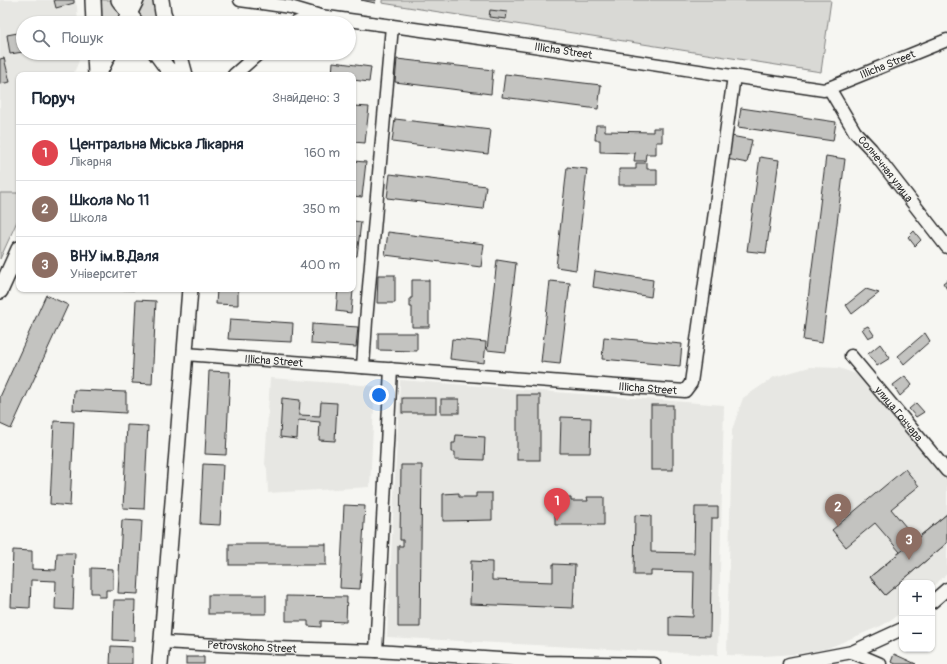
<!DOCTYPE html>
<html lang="uk">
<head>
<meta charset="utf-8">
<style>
	body { margin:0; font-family:Pangolin,sans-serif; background:#f6f6f7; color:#1f2937 }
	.controls { position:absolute; right:12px; bottom:12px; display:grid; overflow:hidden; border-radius:8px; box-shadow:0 1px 3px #0004 }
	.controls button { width:36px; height:36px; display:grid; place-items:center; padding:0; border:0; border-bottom:1px solid #e0e1e3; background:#fff; color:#1f2937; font:20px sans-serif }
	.you { position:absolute; left:379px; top:395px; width:14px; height:14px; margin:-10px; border:3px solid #fff; border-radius:50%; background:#1a73e8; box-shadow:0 0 0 6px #1a73e833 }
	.badge { display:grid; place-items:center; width:26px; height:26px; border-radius:50%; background:#1a73e8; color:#fff; font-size:13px; font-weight:700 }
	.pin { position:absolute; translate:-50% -33px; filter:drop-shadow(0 1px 2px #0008) }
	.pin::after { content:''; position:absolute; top:21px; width:14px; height:12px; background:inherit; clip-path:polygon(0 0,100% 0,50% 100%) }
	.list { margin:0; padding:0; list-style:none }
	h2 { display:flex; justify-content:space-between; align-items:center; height:52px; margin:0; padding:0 16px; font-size:17px }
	h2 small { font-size:13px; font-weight:400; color:#747a83 }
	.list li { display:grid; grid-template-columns:26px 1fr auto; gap:12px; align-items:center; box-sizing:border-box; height:56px; padding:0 16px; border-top:1px solid #e0e1e3 }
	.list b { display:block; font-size:15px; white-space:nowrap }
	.list p { margin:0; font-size:13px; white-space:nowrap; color:#747a83 }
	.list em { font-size:13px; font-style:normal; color:#747a83 }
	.icon { flex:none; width:22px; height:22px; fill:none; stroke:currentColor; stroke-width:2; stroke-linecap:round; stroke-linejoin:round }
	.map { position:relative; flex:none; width:947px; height:664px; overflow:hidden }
	.search { position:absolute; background:#fff; box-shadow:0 1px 3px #0004; left:16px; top:16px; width:340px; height:44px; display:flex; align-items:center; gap:10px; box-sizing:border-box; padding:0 14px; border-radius:22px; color:#747a83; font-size:15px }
	.panel { position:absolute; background:#fff; box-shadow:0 1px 3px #0004; left:16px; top:72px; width:340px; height:220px; border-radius:8px }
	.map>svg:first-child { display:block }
	.built { fill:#e7e7e3 }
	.green { fill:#d9d9d5; stroke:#828280 }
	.building { fill:#c3c3c0; stroke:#2b2b2b }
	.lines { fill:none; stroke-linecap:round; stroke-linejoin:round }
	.minor-casing { stroke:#2b2b2b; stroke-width:15 }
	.major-casing { stroke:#2b2b2b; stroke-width:18 }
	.minor { stroke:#f6f6f2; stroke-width:12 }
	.major { stroke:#f6f6f2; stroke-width:15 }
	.labels { text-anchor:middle; stroke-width:3.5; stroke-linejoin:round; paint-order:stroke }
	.street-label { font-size:11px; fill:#2b2b2b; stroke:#f6f6f2 }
</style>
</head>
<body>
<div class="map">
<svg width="947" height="664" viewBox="0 0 947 664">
	<rect width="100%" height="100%" fill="#f6f6f2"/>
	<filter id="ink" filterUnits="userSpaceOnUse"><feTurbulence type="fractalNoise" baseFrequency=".025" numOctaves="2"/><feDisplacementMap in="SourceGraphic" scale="8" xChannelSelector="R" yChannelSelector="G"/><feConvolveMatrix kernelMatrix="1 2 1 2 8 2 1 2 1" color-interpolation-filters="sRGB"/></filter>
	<g filter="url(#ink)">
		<!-- built -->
		<g class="built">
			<polygon points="0,0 75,0 77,7 78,23 23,23 23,53 81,53 81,56 73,75 19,75 19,193 0,193"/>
			<polygon points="810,367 839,368 859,375 947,480 947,574 932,587 932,583 902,583 902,612 883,625 826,649 796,654 763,656 727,655 732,430 743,398 774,377"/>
			<polygon points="270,378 375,386 370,487 268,493 267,469 265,464"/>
			<polygon points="400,380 724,405 718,655 387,637"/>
		</g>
		<!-- green -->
		<g class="green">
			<polygon points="98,0 113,0 124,13 119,23 99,23"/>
			<polygon points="141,0 156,0 162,23 142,23 135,12"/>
			<polygon points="382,0 831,0 821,72 382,3"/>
			<polygon points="0,193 19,193 19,217 0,259"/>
		</g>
		<!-- building -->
		<g class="building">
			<polygon points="54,0 74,0 74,3 56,8"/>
			<polygon points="361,0 376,0 375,3"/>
			<polygon points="490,10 507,12 506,19 489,17"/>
			<polygon points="23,32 23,52 10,54 7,35"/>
			<polygon points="4,58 10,82 0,84 0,59"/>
			<polygon points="397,59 493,70 491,94 395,82"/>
			<polygon points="333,62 371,67 369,82 353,80 353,75 332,75"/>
			<polygon points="505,74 601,85 598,109 502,97"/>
			<polygon points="354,106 369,107 365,143 353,142"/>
			<polygon points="741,108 836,122 833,141 738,127"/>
			<polygon points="395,119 491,130 488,154 392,142"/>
			<polygon points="596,125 605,125 605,131 653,132 653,128 662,128 662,142 656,142 656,154 646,154 645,161 634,161 635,153 600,152 600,140 595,140"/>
			<polygon points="731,136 752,140 747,163 727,159"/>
			<polygon points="826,156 845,159 822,343 803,340"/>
			<polygon points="760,157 779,160 766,253 747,251"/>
			<polygon points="353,161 366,162 362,197 353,196"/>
			<polygon points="636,163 647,163 647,169 657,169 657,185 619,185 619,169 636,169"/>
			<polygon points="567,167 587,169 576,270 556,267"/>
			<polygon points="390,174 486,186 483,209 387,198"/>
			<polygon points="353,221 361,222 357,256 353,256"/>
			<polygon points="914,231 921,240 915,246 908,237"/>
			<polygon points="388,232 484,244 481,267 385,255"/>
			<polygon points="497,260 516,263 506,352 487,350"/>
			<polygon points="595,271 653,280 651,297 593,287"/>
			<polygon points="378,275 395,275 395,303 377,303"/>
			<polygon points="353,279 354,279 351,313 336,311 338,289 353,289"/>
			<polygon points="412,280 429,280 429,327 412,327 412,307 410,307 410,298 412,298"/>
			<polygon points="947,280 947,289 943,283"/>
			<polygon points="550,281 570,283 560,364 541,362"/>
			<polygon points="103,289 134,289 134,290"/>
			<polygon points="217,289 238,289 238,305 216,304"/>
			<polygon points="866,289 879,293 852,314 846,305"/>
			<polygon points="46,295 68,305 11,429 0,424 0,397"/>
			<polygon points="136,300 156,301 152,384 132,383"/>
			<polygon points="230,319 293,323 292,342 228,339"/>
			<polygon points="312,324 358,327 356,347 311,344"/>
			<polygon points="868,326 874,335 868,338 862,329"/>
			<polygon points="378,333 417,333 417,351 378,350"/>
			<polygon points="925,333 930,341 904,364 898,356"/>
			<polygon points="604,337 682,344 680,366 602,359"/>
			<polygon points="452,339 486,342 484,363 450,359"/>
			<polygon points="880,344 890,358 877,366 868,354"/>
			<polygon points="209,371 230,372 226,455 205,454"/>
			<polygon points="905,376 912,385 900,396 893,385"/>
			<polygon points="74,390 126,392 126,413 73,410"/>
			<rect x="517" y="395" width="23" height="65"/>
			<polygon points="282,398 300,400 299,415 320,416 321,402 337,403 335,441 319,440 320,422 298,420 297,439 280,437"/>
			<rect x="402" y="398" width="34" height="15"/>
			<rect x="441" y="399" width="18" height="14"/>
			<polygon points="916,403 924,412 916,417 909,409"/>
			<rect x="651" y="405" width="22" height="65"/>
			<polygon points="561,417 591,418 590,453 560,453"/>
			<polygon points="54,421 74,422 70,506 50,504"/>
			<polygon points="127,425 148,426 144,509 123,508"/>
			<polygon points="456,435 485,437 484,460 455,459 455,452 452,452 452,443 455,443"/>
			<polygon points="203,464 223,465 220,525 200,524"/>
			<polygon points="401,465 422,465 420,627 398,627 398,546 403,546 403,540 400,540"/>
			<polygon points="905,469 919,486 891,509 916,539 947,514 947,543 885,595 870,577 900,552 875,523 846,547 832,530"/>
			<polygon points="459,493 459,497 476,497 476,493 492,493 492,520 443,521 443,494"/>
			<polygon points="587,497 604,497 604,525 555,525 555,498 571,498 571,501 588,501"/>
			<polygon points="344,505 365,506 360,589 340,588"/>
			<polygon points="695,507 718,507 718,518 712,518 710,636 669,635 669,616 693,617 694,572 651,571 651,575 634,575 635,515 651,516 651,552 694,553"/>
			<polygon points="947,514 947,543 885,595 870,577"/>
			<polygon points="122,520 142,521 138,594 118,593"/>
			<rect x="229" y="544" width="97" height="21"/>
			<polygon points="13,550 32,551 32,569 56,570 57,553 75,553 73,610 55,609 56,581 31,580 30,608 11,607"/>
			<polygon points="471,561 492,562 492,580 553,582 553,564 575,565 573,608 470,604"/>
			<polygon points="91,568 113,569 113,590 106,590 106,597 99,597 99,593 91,593"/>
			<rect x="208" y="595" width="58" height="19"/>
			<polygon points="286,596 347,597 346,622 321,621 321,627 308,626 308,621 286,621"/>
			<polygon points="114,600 135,600 134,641 113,640"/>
			<polygon points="111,646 132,647 132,664 110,664"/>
			<polygon points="894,654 916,664 896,664 891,662"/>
			<rect x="186" y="657" width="18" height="7"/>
		</g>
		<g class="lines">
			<!-- minor casing -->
			<g class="minor-casing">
				<g id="minor">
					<polyline points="240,0 290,7 317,15"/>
					<path id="s1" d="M295,23l12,-5 13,-2 174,24 330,50 123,-50"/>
					<polyline points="234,75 259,53"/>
					<path id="s2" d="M829,88l26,44 16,17 76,98"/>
					<path id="s3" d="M185,354l500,37 6,-8 43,-307"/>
					<path id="s4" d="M851,356l96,115"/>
					<polyline points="363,367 366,321 392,26"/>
					<polyline points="932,602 947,589"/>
					<path id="s5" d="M162,642l115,6 99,3 170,11 108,2"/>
					<polyline points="376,651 391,369"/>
					<polyline points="852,652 880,664"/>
					<polyline points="789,664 852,652 902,629"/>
				</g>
			</g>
			<!-- major casing -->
			<g class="major-casing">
				<g id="major">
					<polyline points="93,0 94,23"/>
					<polyline points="119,0 136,23"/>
					<polyline points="161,0 163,13 167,23"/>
					<polyline points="126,20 136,0"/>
					<polyline points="95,53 96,75"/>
					<polyline points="156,53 167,68 175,75"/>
					<polyline points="179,53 185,75"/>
					<polyline points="98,75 109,53"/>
					<polyline points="0,291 19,249"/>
					<polyline points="160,664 190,289"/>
				</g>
			</g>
			<!-- minor -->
			<use href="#minor" class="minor"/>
			<!-- major -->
			<use href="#major" class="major"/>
		</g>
	</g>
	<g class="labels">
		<!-- street labels -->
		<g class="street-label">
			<text dy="4" stroke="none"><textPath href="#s1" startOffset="272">Illicha Street</textPath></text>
			<text dy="4" stroke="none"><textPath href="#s1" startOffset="604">Illicha Street</textPath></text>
			<text dy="4" stroke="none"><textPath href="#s2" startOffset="99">Солнечная улица</textPath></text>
			<text dy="4" stroke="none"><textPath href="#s3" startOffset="89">Illicha Street</textPath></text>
			<text dy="4" stroke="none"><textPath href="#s3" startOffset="464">Illicha Street</textPath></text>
			<text dy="4" stroke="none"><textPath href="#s4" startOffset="75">улица Гончара</textPath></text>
			<text dy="4" stroke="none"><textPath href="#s5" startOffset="90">Petrovskoho Street</textPath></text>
		</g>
	</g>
</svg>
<div class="controls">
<button>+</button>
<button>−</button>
</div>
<div class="you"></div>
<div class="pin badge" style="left:557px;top:521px;background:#e0444e">1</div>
<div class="pin badge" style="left:838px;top:527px;background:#8d6e63">2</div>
<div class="pin badge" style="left:909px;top:560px;background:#8d6e63">3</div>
<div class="search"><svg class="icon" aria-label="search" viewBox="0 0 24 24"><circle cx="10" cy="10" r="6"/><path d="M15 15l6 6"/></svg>Пошук</div>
<section class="panel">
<h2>Поруч<small>Знайдено: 3</small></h2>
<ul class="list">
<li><span class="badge" style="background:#e0444e">1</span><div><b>Центральна Міська Лікарня</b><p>Лікарня</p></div><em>160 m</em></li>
<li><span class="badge" style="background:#8d6e63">2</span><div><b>Школа № 11</b><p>Школа</p></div><em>350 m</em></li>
<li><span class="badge" style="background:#8d6e63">3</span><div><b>ВНУ ім.В.Даля</b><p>Університет</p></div><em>400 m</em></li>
</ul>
</section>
</div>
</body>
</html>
